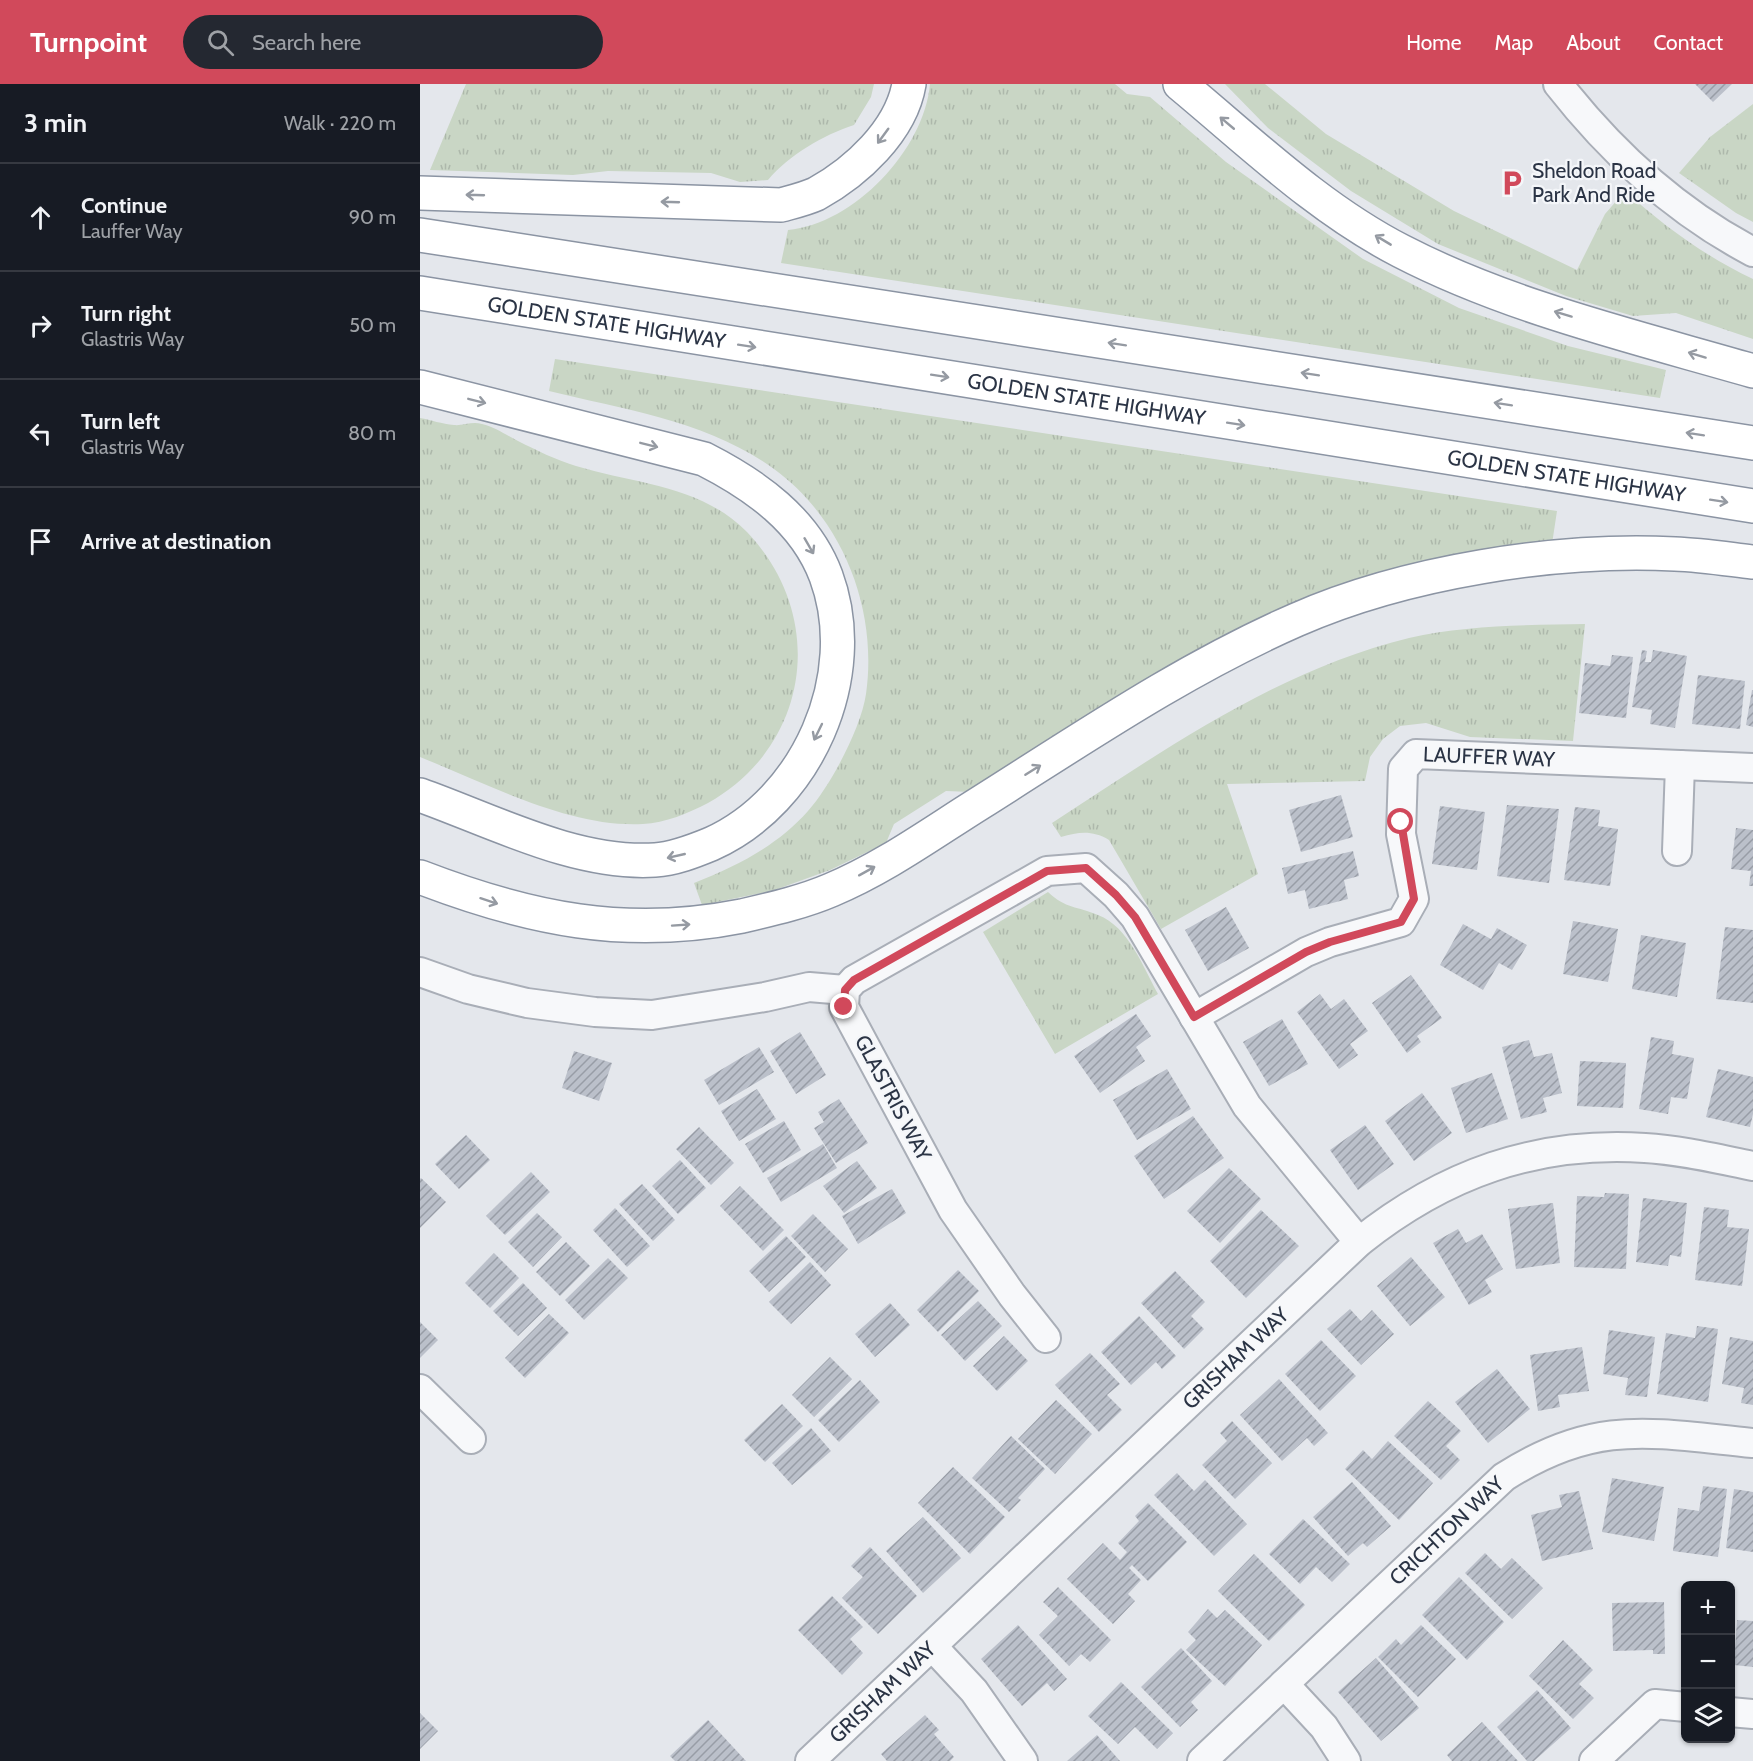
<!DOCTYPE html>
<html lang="en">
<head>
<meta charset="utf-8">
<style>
	body { margin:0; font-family:Cabin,sans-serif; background:#242831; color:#f1f3f6 }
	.controls { position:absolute; right:18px; bottom:18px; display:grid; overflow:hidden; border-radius:9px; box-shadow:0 2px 4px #0004 }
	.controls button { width:54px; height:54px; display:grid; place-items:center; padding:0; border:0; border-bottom:2px solid #363941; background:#171b24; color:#f1f3f6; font:30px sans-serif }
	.stop { position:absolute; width:18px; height:18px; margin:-14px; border:4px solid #d1495b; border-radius:50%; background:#fff }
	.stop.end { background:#d1495b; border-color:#fff; box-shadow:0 2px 6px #0008 }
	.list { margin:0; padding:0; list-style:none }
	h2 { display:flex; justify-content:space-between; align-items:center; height:78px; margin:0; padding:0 24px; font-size:26px }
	h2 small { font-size:20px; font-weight:400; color:#9ea1a6 }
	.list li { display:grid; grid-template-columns:39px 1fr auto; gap:18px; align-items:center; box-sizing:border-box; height:108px; padding:0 24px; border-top:2px solid #363941 }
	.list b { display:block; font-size:22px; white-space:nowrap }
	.list p { margin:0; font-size:20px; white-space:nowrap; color:#9ea1a6 }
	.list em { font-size:20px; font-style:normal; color:#9ea1a6 }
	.icon { flex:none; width:33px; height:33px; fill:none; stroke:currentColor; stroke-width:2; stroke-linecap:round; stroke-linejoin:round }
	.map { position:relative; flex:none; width:1333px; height:1677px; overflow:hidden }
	header { display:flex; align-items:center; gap:36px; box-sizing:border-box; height:84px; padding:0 30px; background:#d1495b; color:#fff }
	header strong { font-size:28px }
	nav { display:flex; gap:33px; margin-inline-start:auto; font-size:21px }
	.search { width:420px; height:54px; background:#242831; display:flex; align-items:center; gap:15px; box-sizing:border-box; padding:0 21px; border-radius:33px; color:#9ea1a6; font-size:22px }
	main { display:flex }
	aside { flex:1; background:#171b24 }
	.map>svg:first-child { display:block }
	.grass { fill:url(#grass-tufts) }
	.building { fill:url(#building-hatch) }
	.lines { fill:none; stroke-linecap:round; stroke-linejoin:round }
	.minor-casing { stroke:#a9aeb7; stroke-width:32 }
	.highway-casing { stroke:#8b94a3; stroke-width:36 }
	.minor { stroke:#f7f8fa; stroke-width:28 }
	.highway { stroke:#fff; stroke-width:33 }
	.oneway { stroke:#959aa2 }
	.route { stroke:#d1495b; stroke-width:8 }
	.labels { text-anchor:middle; stroke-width:4.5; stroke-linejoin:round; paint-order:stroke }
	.poi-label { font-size:21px; fill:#2b3445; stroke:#f4f6f9; text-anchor:start }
	.street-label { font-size:21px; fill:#2b3445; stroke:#f4f6f9 }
</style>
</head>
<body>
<header>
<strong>Turnpoint</strong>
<div class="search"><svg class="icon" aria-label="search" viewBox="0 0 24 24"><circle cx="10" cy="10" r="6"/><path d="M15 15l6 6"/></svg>Search here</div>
<nav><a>Home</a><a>Map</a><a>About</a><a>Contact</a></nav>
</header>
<main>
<aside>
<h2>3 min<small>Walk · 220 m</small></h2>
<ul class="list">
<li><svg class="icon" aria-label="ahead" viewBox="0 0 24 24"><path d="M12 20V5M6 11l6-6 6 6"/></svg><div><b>Continue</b><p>Lauffer Way</p></div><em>90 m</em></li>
<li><svg class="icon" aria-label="right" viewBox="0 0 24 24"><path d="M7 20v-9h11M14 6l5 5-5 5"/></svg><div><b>Turn right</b><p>Glastris Way</p></div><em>50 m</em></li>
<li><svg class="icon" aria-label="left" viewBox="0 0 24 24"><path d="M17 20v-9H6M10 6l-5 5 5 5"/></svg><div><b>Turn left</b><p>Glastris Way</p></div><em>80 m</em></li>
<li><svg class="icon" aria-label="arrive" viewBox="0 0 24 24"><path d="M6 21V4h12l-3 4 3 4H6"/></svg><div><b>Arrive at destination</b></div></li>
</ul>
</aside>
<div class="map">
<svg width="1333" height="1677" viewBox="0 0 1333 1677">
	<defs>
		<pattern id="grass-tufts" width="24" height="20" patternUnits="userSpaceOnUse" patternTransform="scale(1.5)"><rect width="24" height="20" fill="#c9d6c5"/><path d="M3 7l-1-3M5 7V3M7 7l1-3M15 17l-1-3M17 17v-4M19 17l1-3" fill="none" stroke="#adb8ab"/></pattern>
		<pattern id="building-hatch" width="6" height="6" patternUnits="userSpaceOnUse" patternTransform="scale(1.5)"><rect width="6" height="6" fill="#bbc0ca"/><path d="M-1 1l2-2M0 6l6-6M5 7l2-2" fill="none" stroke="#989da6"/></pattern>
	</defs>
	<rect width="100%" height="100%" fill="#e4e7ec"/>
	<!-- grass -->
	<g class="grass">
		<path d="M46,0h408l-3,13 -17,28c-31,10 -65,30 -86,55l-28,2 -29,-9 -103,-2 -35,4 -143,-5z"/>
		<path d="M510,0h185l12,10 23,3 76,65 137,97 96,49 109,38 98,24 -6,28 -879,-135 7,-33c66,-6 136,-80 142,-146z"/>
		<path d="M805,0h40l61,50 128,77 123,59 28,-56 20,-23c40,36 80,65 128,88v60l-77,-26 -43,3 -67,-20 -128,-52 -87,-53 -83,-63z"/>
		<polygon points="1333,20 1333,138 1316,129 1259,89 1290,53"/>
		<path d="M135,275l1002,152 -5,33 -83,10 -498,238 -25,-1 -52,33 -8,19 -56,27 -58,21 -70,14 -8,-22c43,-17 83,-37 114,-72 23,-26 53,-83 58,-117 12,-84 -23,-175 -92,-225 -66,-48 -148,-59 -225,-78z"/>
		<path d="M0,334c11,2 22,6 34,7 9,1 18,-4 28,-1 13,3 24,11 36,17 18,9 38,19 58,25 59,18 125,19 171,66 81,85 63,214 -39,271 -19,10 -43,20 -65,21 -74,4 -155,-40 -223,-67z"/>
		<path d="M1165,540l-12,117 -103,-4 -44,-14 -26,3 -17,13 -13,18 -5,24 -138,3 31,90 -97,55 -52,-89c-17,-10 -30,-8 -48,-3l-9,-14c112,-73 226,-153 357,-185 56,-13 119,-13 176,-14z"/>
		<path d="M628,808c18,17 29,14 50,23 31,12 45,52 60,79l-103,60 -72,-122z"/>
	</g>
	<!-- building -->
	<g class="building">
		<polygon points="1275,0 1312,0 1293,18"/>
		<polygon points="1222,566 1227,567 1225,578 1231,578 1233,566 1267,572 1255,644 1230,640 1232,626 1212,623"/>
		<polygon points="1192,571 1213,573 1206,634 1159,629 1165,579 1190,582"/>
		<polygon points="1278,591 1325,597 1320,645 1272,640"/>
		<polygon points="1332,606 1333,606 1333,643 1326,641"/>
		<polygon points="921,711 933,753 881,768 869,726"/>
		<polygon points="1087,721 1139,725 1129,799 1077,792"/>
		<polygon points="1020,722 1065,728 1057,786 1012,780"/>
		<polygon points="1155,723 1180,726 1178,742 1198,745 1190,802 1144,796"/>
		<polygon points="1316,744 1333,746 1333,802 1329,802 1331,787 1311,785"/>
		<polygon points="933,767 939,792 924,796 928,815 889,825 885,806 868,810 862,784"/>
		<polygon points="806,823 829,864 788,887 765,846"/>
		<polygon points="1153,837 1198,845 1188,898 1143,890"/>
		<polygon points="1043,840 1071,855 1077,844 1107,861 1092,886 1079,879 1063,906 1020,881"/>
		<polygon points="1305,843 1333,846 1333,919 1296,915"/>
		<polygon points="1221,851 1266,859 1257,913 1212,905"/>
		<polygon points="991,891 1022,934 997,952 1001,958 987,969 952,919"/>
		<polygon points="900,910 911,925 924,915 948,947 930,960 938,971 919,985 877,928"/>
		<polygon points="716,930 731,952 716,963 725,977 680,1009 654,972"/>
		<polygon points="862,935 888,980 849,1002 823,958"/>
		<polygon points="380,948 406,991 376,1010 350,967"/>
		<polygon points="1231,953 1254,957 1252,970 1274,974 1267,1015 1251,1013 1248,1030 1219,1025"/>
		<polygon points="1109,956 1114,973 1132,969 1142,1009 1123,1014 1127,1028 1101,1035 1082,963"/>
		<polygon points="339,963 354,988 299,1021 284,996"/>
		<polygon points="154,967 192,979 179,1017 142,1004"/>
		<polygon points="1160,977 1206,979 1203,1024 1157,1022"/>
		<polygon points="747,985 771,1025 717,1056 693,1016"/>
		<polygon points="1298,985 1333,993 1333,1030 1330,1043 1286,1033"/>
		<polygon points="1072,989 1088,1035 1046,1049 1031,1004"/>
		<polygon points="337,1005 356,1035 319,1057 301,1027"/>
		<polygon points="1002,1009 1032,1049 994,1077 965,1037"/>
		<polygon points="419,1015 448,1059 416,1079 394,1044 404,1038 398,1028"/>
		<polygon points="773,1032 804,1074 744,1115 714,1072"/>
		<polygon points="364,1037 381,1066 343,1089 325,1060"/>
		<polygon points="945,1041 974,1080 938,1106 910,1066"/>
		<polygon points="279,1043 314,1079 291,1101 256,1065"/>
		<polygon points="46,1051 70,1076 39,1105 15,1080"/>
		<polygon points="403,1060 417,1084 361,1118 347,1094"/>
		<polygon points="260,1076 286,1104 258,1130 232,1102"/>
		<polygon points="437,1077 457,1104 424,1129 403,1102"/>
		<polygon points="809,1084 841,1115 800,1159 767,1127"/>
		<polygon points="111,1088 130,1108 85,1151 66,1132"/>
		<polygon points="1,1094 26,1118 0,1144 0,1095"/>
		<polygon points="222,1100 255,1136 233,1157 199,1120"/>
		<polygon points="320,1102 364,1146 343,1167 300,1122"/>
		<polygon points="472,1105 486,1129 438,1160 422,1132"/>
		<polygon points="1185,1109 1209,1110 1206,1185 1154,1183 1157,1112 1184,1113"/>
		<polygon points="1223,1114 1267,1119 1261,1173 1250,1171 1248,1182 1216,1178"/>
		<polygon points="1133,1119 1140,1179 1096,1185 1088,1125"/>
		<polygon points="1284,1123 1309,1126 1307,1143 1329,1145 1322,1202 1275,1196"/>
		<polygon points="195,1124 230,1162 207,1183 173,1146"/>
		<polygon points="841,1126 879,1162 826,1214 790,1177"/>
		<polygon points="117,1129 142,1153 113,1183 88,1158"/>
		<polygon points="393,1130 428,1165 405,1188 371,1152"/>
		<polygon points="1038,1145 1046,1159 1062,1150 1083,1185 1065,1196 1072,1208 1049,1221 1013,1159"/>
		<polygon points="366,1152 386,1173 349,1208 329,1187"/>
		<polygon points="146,1158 170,1182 140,1212 116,1188"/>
		<polygon points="74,1169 99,1194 70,1224 45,1199"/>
		<polygon points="991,1173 1025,1213 990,1242 957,1202"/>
		<polygon points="188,1174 208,1194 164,1236 145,1216"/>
		<polygon points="390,1178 411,1201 371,1240 349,1218"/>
		<polygon points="538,1186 559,1207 518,1248 497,1226"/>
		<polygon points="755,1187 785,1218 771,1232 784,1245 764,1265 721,1219"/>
		<polygon points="103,1199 127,1224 98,1252 73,1227"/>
		<polygon points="558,1217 582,1242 545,1277 521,1251"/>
		<polygon points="470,1219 490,1241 455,1273 435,1250"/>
		<polygon points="930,1225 941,1237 952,1226 974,1250 941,1281 907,1245"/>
		<polygon points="129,1230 149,1249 105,1294 85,1274"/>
		<polygon points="719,1232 756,1272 742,1285 736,1278 711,1301 681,1268"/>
		<polygon points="0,1238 18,1256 0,1274"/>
		<polygon points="1277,1242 1298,1245 1288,1318 1237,1310 1246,1249 1275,1254"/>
		<polygon points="1189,1246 1235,1253 1227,1313 1205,1311 1208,1294 1183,1290"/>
		<polygon points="584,1252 608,1277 577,1307 553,1282"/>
		<polygon points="1310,1253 1333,1257 1333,1321 1321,1319 1324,1304 1302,1300"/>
		<polygon points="901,1256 936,1292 900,1327 865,1290"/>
		<polygon points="1162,1263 1169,1307 1138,1311 1140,1323 1118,1327 1110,1271"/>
		<polygon points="670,1269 700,1300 687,1311 702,1326 679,1348 635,1301"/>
		<polygon points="410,1273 432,1295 394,1333 372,1311"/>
		<polygon points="1077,1285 1110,1325 1068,1359 1035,1318"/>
		<polygon points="859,1295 908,1349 894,1362 887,1354 862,1377 820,1331"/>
		<polygon points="440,1296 460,1318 419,1358 398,1336"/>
		<polygon points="636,1316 672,1350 635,1390 598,1355"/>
		<polygon points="1008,1317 1041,1347 1026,1362 1040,1376 1021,1396 974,1352"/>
		<polygon points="362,1320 383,1342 345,1378 324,1356"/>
		<polygon points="812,1337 852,1379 815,1415 782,1381 807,1357 800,1349"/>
		<polygon points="391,1344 411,1367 372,1401 352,1379"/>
		<polygon points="591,1352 625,1385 598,1414 601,1416 589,1428 552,1394"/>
		<polygon points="968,1357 1013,1399 979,1436 925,1385 943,1366 952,1375"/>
		<polygon points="533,1383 585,1433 550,1470 498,1419"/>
		<polygon points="757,1389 774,1407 785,1396 827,1440 794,1472 734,1411"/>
		<polygon points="1192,1394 1244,1403 1234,1457 1182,1448"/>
		<polygon points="932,1398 971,1442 947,1463 943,1459 928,1472 893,1433"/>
		<polygon points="1283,1402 1307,1405 1298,1473 1253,1467 1258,1424 1279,1427"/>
		<polygon points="1314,1405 1333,1408 1333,1468 1306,1464"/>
		<polygon points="1159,1407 1173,1465 1122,1477 1111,1431 1142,1423 1139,1411"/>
		<polygon points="728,1419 767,1458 728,1497 712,1481 709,1484 721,1496 708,1510 715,1517 693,1540 647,1495 683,1459 700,1476 707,1468 698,1459 719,1437 715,1432"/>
		<polygon points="503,1433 541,1474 503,1509 466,1467"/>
		<polygon points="883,1435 930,1480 912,1498 896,1483 880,1500 849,1470"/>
		<polygon points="450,1463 497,1512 458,1550 422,1514 443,1493 431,1482"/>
		<polygon points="1065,1469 1081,1485 1092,1474 1123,1504 1092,1535 1045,1489"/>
		<polygon points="834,1470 885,1521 849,1557 798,1507"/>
		<polygon points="1039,1493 1084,1538 1047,1576 1002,1531"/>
		<polygon points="638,1503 691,1556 670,1578 661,1570 649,1582 619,1551 638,1532 623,1518"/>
		<polygon points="412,1512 443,1543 430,1555 443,1569 422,1591 378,1546"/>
		<polygon points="1244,1518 1245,1570 1233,1570 1233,1566 1193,1567 1192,1519"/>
		<polygon points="788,1525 797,1534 805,1526 842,1561 805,1602 766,1566 776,1556 768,1548"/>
		<polygon points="1317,1536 1333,1537 1333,1583 1314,1581"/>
		<polygon points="598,1541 647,1595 634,1607 627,1599 602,1622 561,1575"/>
		<polygon points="1001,1541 1036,1575 998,1613 958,1573 976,1555 981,1561"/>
		<polygon points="1143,1556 1173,1586 1159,1600 1174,1614 1153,1635 1109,1592"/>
		<polygon points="761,1564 792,1597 771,1618 778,1626 760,1643 721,1603"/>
		<polygon points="956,1574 999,1624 961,1657 918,1608"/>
		<polygon points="701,1598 753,1649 737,1665 715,1643 698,1660 668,1632"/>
		<polygon points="1117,1606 1151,1644 1114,1677 1107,1677 1077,1643"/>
		<polygon points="0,1629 18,1647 0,1665"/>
		<polygon points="505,1631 519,1646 514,1650 534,1673 530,1677 467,1677 461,1670"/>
		<polygon points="288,1636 326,1677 255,1677 250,1672"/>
		<polygon points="1062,1638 1098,1677 1032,1677 1027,1671"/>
		<polygon points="677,1651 700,1677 647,1677"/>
	</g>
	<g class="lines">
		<!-- minor casing -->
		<g class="minor-casing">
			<g id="minor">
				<path d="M1138,0c54,69 117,127 195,168"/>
				<polyline points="1257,767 1260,681"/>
				<polyline points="0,888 48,905 107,919 175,928 232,931 345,913 389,903 425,906"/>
				<path id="s1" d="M774,933l112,-65 24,-10 71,-20 13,-23 -13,-65 2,-65 13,-15 337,14"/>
				<polyline points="626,1254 592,1211 533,1126 424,923 425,906 434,896 627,787 666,784 696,811 715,833 827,1022 939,1158"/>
				<polyline points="0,1305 51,1355"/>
				<polyline points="512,1562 554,1607 603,1677"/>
				<polyline points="864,1600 904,1643 926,1677"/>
				<polyline points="1310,1628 1333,1630"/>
				<path id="s2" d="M390,1677l549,-519c85,-68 176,-101 286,-94 36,2 73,11 108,18"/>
				<path id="s3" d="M782,1677l302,-284c92,-59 147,-44 249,-34"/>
				<polyline points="1174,1677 1235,1620 1266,1623"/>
			</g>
		</g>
		<!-- highway casing -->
		<g class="highway-casing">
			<g id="highway">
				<path d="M760,0c70,58 139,125 221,167 108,56 235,86 352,120"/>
				<path d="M0,109l361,12c11,-3 24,-6 35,-11 40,-22 85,-63 93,-110"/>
				<polyline points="0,151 1333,359"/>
				<path id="s4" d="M0,209l1333,213"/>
				<path d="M0,303l284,72c51,26 101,61 122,117 37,100 -19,225 -115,268 -17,7 -37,15 -56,16 -79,5 -162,-39 -235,-65"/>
				<path d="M0,793c109,42 206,62 322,39 30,-7 61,-14 89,-26 53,-22 101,-57 149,-87 103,-65 204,-134 316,-183 109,-48 260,-72 379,-66 26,1 52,5 78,8"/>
			</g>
		</g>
		<!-- minor -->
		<use href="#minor" class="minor"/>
		<!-- highway -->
		<use href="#highway" class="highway"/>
	</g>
	<!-- one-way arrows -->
	<defs><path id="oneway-shaft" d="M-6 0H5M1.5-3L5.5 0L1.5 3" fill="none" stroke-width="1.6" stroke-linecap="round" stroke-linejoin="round" transform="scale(1.5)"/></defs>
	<g class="oneway">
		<use href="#oneway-shaft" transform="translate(807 39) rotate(-140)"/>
		<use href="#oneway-shaft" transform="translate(463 52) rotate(126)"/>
		<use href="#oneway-shaft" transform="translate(55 111) rotate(-178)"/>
		<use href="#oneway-shaft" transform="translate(250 118) rotate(-178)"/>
		<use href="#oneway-shaft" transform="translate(963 156) rotate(-149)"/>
		<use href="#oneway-shaft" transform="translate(1143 230) rotate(-163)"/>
		<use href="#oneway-shaft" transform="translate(697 260) rotate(-171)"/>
		<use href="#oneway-shaft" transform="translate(327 262) rotate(9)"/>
		<use href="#oneway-shaft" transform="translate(1277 271) rotate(-163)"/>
		<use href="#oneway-shaft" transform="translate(890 290) rotate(-171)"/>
		<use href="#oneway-shaft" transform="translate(520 292) rotate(9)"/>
		<use href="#oneway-shaft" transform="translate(57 317) rotate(14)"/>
		<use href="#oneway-shaft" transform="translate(1083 320) rotate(-171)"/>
		<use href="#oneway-shaft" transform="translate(816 340) rotate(9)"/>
		<use href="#oneway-shaft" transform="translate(1275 350) rotate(-171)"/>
		<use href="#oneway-shaft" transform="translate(229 361) rotate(14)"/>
		<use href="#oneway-shaft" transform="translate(1299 417) rotate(9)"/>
		<use href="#oneway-shaft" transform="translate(389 462) rotate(60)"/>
		<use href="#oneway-shaft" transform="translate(398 648) rotate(116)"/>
		<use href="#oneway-shaft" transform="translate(613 686) rotate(-32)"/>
		<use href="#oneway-shaft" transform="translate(256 772) rotate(167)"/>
		<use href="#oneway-shaft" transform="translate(447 787) rotate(-29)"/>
		<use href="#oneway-shaft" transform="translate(69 817) rotate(18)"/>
		<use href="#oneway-shaft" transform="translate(261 841) rotate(-4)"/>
	</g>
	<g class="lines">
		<!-- route -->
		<polyline class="route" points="424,923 425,906 434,896 627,787 666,784 696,811 715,833 774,933 886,868 910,858 981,838 994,815 981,738"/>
	</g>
	<!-- icons -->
	<defs>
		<g id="parking-bare" transform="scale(2.07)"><path d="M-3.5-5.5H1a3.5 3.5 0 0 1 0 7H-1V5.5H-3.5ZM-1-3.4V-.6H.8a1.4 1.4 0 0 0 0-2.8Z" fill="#d1495b" stroke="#f4f6f9" stroke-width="2.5" paint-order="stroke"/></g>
	</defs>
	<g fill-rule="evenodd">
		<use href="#parking-bare" x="1092" y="99"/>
	</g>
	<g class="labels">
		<!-- poi labels -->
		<g class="poi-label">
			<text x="1112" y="94">Sheldon Road<tspan x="1112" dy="24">Park And Ride</tspan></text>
		</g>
		<!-- street labels -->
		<g class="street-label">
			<text dy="7" stroke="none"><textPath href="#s4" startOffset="189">GOLDEN STATE HIGHWAY</textPath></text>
			<text dy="7" stroke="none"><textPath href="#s4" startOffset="675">GOLDEN STATE HIGHWAY</textPath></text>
			<text dy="7" stroke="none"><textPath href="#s4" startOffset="1161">GOLDEN STATE HIGHWAY</textPath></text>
			<text dy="7" stroke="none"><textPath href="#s1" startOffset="480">LAUFFER WAY</textPath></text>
			<text transform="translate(473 1014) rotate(62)" y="7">GLASTRIS WAY</text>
			<text dy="7" stroke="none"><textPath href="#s2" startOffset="586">GRISHAM WAY</textPath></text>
			<text dy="7" stroke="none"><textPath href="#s3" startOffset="336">CRICHTON WAY</textPath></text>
			<text dy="7" stroke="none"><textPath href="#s2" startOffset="100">GRISHAM WAY</textPath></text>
		</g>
	</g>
</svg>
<div class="controls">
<button>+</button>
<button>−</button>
<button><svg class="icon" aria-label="layers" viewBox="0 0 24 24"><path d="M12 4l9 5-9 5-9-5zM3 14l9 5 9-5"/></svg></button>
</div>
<div class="stop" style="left:981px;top:738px"></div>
<div class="stop end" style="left:424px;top:923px"></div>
</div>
</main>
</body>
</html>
